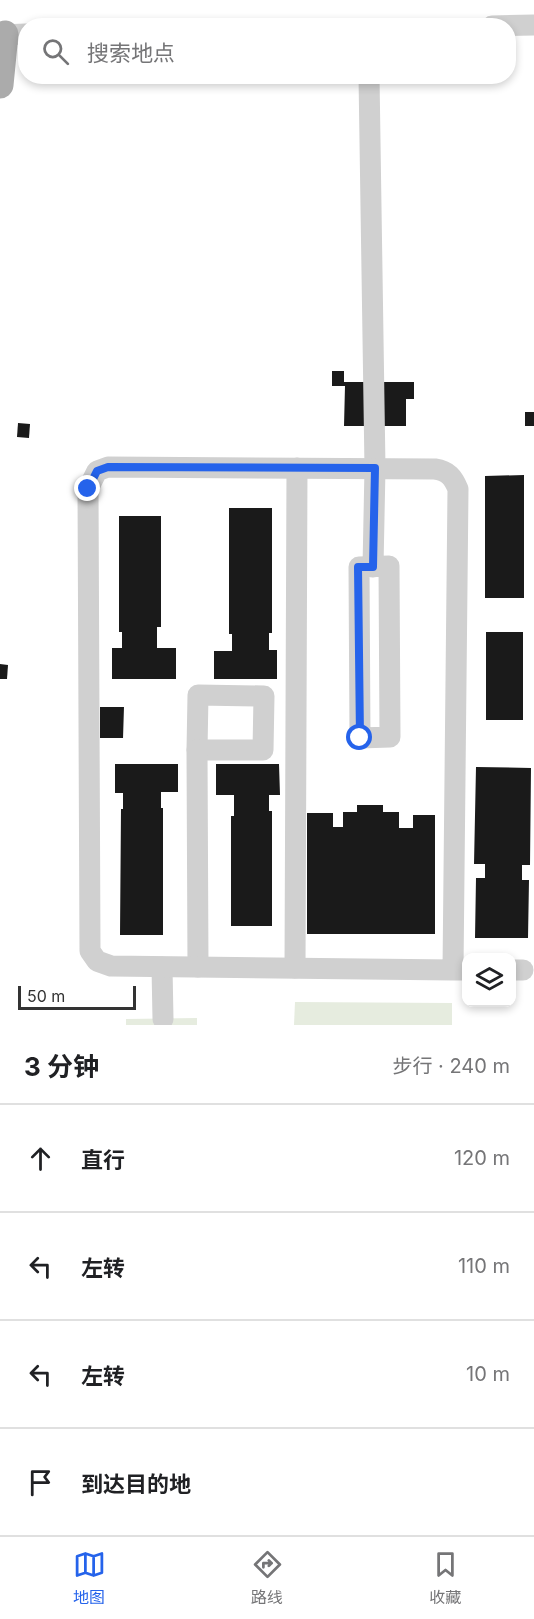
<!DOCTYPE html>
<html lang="zh">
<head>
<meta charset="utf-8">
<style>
	body { margin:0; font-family:Inter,"Noto Sans SC",sans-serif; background:#f6f6f6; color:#202124 }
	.controls { position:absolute; right:18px; bottom:18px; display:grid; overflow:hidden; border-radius:12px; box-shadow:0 3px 9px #0003 }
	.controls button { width:54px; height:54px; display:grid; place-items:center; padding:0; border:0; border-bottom:2px solid #e0e0e0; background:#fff; color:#202124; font:30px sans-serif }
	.scale { position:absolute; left:18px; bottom:15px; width:118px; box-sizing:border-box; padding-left:6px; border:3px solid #333; border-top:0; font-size:16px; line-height:21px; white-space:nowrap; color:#333; -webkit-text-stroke:4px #fff; paint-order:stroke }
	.stop { position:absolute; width:18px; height:18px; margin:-14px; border:4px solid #2563eb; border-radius:50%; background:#fff }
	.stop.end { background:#2563eb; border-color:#fff; box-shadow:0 2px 6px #0008 }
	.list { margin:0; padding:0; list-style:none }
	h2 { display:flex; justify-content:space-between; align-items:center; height:78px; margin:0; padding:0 24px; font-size:26px }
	h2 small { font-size:20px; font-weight:400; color:#757577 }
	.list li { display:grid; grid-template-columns:39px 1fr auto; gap:18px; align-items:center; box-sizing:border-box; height:108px; padding:0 24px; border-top:2px solid #e0e0e0 }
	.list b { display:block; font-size:22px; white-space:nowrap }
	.list em { font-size:20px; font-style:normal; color:#757577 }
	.icon { flex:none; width:33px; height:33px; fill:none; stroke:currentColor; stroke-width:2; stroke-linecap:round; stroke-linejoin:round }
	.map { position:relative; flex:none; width:534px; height:1025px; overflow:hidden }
	.search { position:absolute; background:#fff; box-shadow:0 3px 9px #0003; left:18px; right:18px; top:18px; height:66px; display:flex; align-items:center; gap:15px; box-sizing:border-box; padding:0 21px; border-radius:24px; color:#757577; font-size:22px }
	.sheet { height:510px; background:#fff }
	nav { display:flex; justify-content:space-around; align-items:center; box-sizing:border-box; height:84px; border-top:2px solid #e0e0e0; background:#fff; font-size:16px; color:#757577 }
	nav a { display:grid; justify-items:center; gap:3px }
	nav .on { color:#2563eb }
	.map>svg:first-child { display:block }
	.green { fill:#e6ecdf }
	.building { fill:#1a1a1a }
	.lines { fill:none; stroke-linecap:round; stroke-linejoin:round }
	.minor { stroke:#d0d0d0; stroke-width:21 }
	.major { stroke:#ababab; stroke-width:27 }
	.route { stroke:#2563eb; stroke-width:8 }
</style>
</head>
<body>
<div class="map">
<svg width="534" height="1025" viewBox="0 0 534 1025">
	<rect width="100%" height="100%" fill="#fff"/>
	<!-- green -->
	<g class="green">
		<polygon points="295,1002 452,1003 452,1025 294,1025"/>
		<polygon points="197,1018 197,1025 126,1025 126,1019"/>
	</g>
	<!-- building -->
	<g class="building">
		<polygon points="332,371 344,371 344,382 414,382 414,399 406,399 406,426 344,426 345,386 332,386"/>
		<rect x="525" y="412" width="9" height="14"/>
		<polygon points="18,423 30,424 29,438 17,437"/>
		<polygon points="524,475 524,598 485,598 485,476"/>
		<polygon points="229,508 272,508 272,633 269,633 269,650 277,650 277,679 214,679 214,651 232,651 232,634 229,634"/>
		<polygon points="119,516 161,516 161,627 157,627 157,648 176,648 176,679 112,679 112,648 122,648 122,632 119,632"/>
		<rect x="486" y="632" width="37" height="88"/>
		<polygon points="0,664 8,665 7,679 0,679"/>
		<polygon points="100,707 124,707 123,738 100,738"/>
		<polygon points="115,764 178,764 178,792 161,792 161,808 163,808 163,935 120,935 121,809 123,809 123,793 115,793"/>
		<polygon points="216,764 279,764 280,795 269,795 269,811 272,811 272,926 231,926 231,816 234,816 234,795 216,795"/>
		<polygon points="476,767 531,768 530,865 522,865 522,880 529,880 528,938 475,938 476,878 485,878 485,864 474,864"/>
		<polygon points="357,805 383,805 383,812 399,812 399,828 413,828 413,815 435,815 435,934 307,934 307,813 333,813 333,827 343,827 343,812 357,812"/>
	</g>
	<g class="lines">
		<!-- minor -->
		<g class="minor">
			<polyline points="492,26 534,25"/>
			<polyline points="0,35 26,34"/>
			<polyline points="369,76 375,468 373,567"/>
			<polygon points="389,566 390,737 360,738 359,567"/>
			<polygon points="198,695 264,696 263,750 197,750"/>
			<polyline points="197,750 198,967"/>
			<polyline points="162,967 163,1019"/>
			<polyline points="295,968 297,468"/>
			<path d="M453,970l5,-481c-5,-12 -10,-18 -23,-20l-327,-2 -11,4 -9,18 2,462 7,10 14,5 342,4h13"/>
			<polyline points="512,970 523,970"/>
		</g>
		<!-- major -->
		<polyline class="major" points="0,85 5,34"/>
	</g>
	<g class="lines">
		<!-- route -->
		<polyline class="route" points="88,489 97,471 108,467 375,468 373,567 358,567 360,738"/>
	</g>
</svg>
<div class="controls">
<button><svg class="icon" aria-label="layers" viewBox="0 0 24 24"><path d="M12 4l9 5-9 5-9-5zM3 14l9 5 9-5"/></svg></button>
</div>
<div class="scale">50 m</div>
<div class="stop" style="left:360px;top:738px"></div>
<div class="stop end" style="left:88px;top:489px"></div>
<div class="search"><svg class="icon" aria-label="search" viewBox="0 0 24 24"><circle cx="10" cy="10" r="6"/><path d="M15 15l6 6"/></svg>搜索地点</div>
</div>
<section class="sheet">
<h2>3 分钟<small>步行 · 240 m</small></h2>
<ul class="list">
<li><svg class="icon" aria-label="ahead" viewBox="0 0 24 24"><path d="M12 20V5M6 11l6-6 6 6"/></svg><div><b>直行</b></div><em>120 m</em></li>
<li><svg class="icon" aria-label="left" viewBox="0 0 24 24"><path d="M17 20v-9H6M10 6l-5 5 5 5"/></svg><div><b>左转</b></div><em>110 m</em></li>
<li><svg class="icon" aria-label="left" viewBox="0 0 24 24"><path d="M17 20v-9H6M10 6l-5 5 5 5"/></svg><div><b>左转</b></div><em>10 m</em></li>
<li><svg class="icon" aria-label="arrive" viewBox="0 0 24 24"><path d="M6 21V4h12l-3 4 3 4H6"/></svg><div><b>到达目的地</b></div></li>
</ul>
</section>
<nav>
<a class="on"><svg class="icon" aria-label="map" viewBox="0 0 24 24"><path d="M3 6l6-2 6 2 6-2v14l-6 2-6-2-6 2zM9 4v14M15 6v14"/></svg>地图</a>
<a><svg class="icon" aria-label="directions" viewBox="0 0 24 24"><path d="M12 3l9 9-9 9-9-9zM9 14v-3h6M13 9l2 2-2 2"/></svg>路线</a>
<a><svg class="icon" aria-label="saved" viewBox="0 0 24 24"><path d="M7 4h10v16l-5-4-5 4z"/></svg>收藏</a>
</nav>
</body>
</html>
